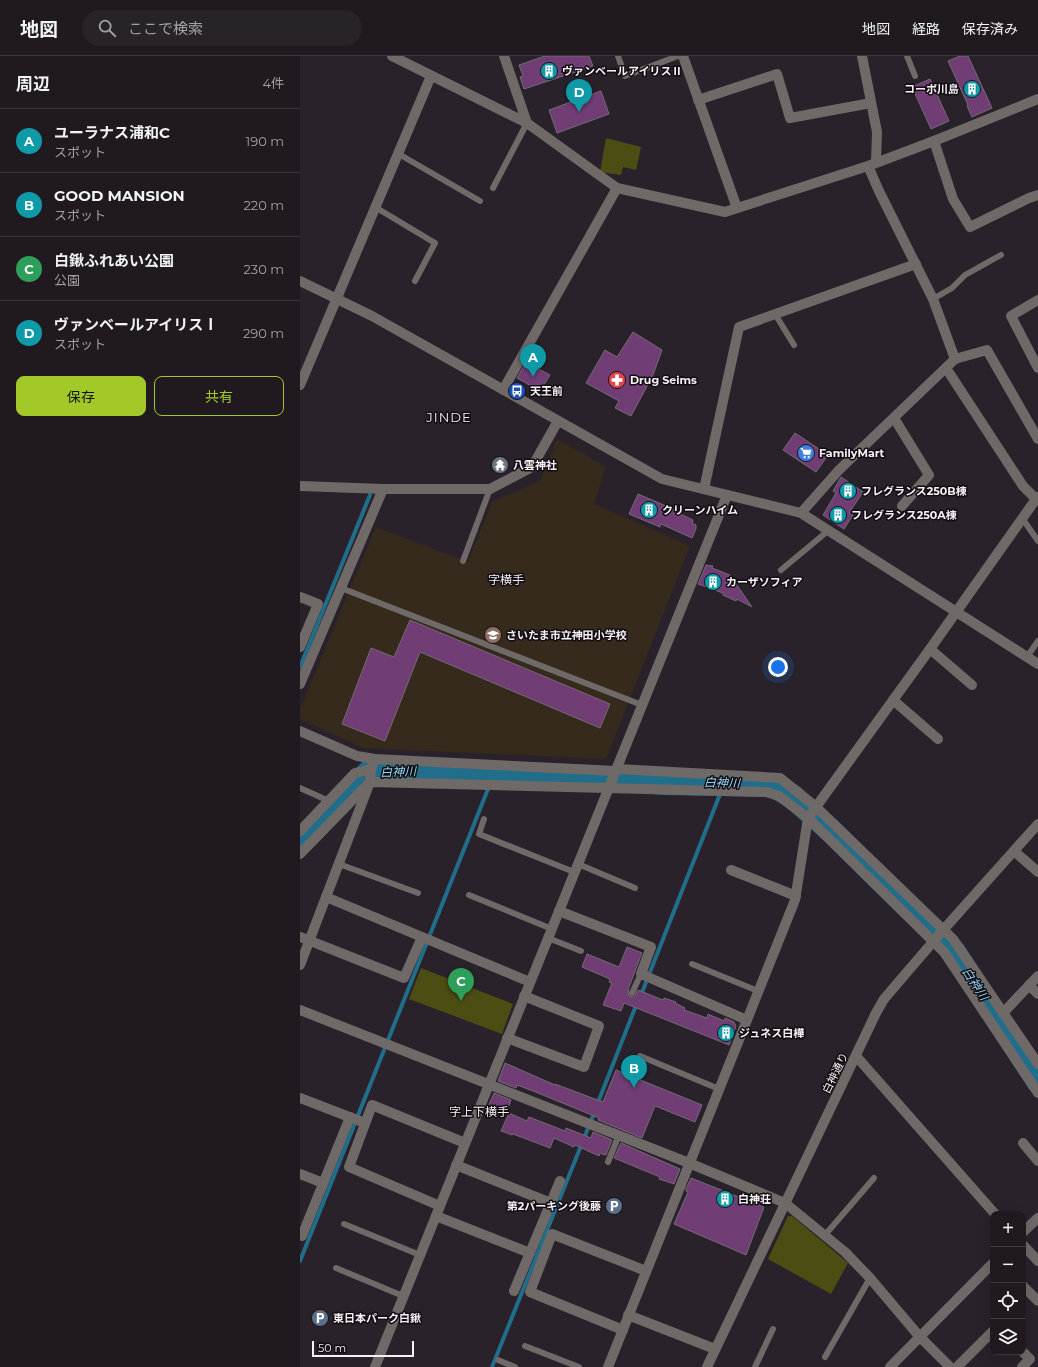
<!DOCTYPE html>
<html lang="ja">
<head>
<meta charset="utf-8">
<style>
	body { margin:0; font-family:Montserrat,"Noto Sans JP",sans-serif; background:#282329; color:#f1f3f6 }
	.controls { position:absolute; right:12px; bottom:12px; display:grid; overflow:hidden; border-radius:8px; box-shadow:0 4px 16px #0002 }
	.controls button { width:36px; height:36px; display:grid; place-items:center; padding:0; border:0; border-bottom:1px solid #3d383e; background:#201a20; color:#f1f3f6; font:20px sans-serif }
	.scale { position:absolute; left:12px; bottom:10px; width:102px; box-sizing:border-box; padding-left:4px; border:2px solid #f6f1f6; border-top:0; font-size:11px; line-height:14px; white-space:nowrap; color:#f6f1f6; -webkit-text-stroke:3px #110d11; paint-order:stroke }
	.you { position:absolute; left:478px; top:611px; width:14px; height:14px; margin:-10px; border:3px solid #fff; border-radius:50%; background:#1a73e8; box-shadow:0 0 0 6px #1a73e833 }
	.badge { display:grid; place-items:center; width:26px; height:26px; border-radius:50%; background:#a2c928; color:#fff; font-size:13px; font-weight:700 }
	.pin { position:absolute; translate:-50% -33px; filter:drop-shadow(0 1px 2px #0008) }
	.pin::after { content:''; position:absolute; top:21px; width:14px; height:12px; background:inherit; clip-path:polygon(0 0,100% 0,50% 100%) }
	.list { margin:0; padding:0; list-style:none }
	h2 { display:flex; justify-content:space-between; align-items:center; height:52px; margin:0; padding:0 16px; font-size:17px }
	h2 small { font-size:13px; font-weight:400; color:#a2a1a5 }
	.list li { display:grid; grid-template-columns:26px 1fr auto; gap:12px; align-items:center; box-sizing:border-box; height:64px; padding:0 16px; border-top:1px solid #3d383e }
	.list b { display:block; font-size:15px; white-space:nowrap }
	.list p { margin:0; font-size:13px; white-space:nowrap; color:#a2a1a5 }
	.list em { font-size:13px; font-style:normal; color:#a2a1a5 }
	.actions { display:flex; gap:8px; padding:12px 16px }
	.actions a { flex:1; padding:9px 0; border:1px solid #a2c928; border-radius:8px; text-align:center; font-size:14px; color:#a2c928 }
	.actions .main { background:#a2c928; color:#111 }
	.icon { flex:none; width:22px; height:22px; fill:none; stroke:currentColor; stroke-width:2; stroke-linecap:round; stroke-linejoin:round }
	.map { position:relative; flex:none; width:738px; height:1311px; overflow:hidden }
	header { display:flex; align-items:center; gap:24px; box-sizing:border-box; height:56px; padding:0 20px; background:#201a20; border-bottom:1px solid #3d383e }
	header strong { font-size:19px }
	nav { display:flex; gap:22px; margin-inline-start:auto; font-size:14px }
	.search { width:280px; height:36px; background:#282329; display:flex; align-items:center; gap:10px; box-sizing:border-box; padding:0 14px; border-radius:22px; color:#a2a1a5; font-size:15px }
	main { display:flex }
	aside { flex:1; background:#201a20 }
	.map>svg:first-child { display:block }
	.education { fill:#362a1c }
	.green { fill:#4c4d13 }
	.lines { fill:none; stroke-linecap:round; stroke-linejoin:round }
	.stream { stroke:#216e8b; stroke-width:4 }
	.river { stroke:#216e8b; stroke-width:24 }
	.building { fill:#713d75; stroke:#746a74 }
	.service { stroke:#6f6968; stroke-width:6 }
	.minor { stroke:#6f6968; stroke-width:10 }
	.tertiary { stroke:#6f6968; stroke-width:10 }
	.labels { text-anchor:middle; stroke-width:3; stroke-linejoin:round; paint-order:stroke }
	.poi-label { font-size:11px; font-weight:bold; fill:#f6f1f6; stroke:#110d11; text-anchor:start }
	.street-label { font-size:11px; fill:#f6f1f6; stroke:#110d11 }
	.neighbourhood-label { font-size:12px; fill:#f6f1f6; stroke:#110d11 }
	.water-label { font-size:12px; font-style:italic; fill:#90d6f5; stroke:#110d11 }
	.quarter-label { font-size:13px; letter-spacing:1px; fill:#f6f1f6; stroke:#110d11 }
</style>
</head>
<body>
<header>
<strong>地図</strong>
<div class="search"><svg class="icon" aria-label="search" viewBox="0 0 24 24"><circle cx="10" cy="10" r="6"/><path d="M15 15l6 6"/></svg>ここで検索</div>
<nav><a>地図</a><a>経路</a><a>保存済み</a></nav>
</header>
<main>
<aside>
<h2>周辺<small>4件</small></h2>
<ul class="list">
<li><span class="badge" style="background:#0f9aa8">A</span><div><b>ユーラナス浦和C</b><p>スポット</p></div><em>190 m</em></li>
<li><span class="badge" style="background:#0f9aa8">B</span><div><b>GOOD MANSION</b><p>スポット</p></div><em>220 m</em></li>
<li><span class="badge" style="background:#2e9e5b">C</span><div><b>白鍬ふれあい公園</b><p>公園</p></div><em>230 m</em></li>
<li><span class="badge" style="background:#0f9aa8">D</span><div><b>ヴァンベールアイリスⅠ</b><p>スポット</p></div><em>290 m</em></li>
</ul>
<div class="actions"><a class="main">保存</a><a>共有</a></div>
</aside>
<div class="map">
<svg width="738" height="1311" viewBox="0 0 738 1311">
	<rect width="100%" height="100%" fill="#2a222b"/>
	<!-- education -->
	<polygon class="education" points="257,383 306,411 294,448 390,490 306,703 63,692 0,663 0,653 76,471 168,506 192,446 240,425"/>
	<!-- green -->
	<g class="green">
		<polygon points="306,82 341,91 336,114 323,111 321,119 300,116"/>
		<polygon points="121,912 213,948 202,978 109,943"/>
		<polygon points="488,1160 492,1160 548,1207 531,1238 468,1203"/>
	</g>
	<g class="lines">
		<!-- stream -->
		<g class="stream">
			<polyline points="0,611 70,439"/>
			<polyline points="341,939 424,728"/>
			<polyline points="297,1049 337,947"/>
			<polyline points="0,1205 194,718"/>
			<polyline points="192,1311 295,1055"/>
		</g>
		<!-- river -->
		<polyline class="river" points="0,787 68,717 89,714 290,721 365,727 472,729 492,740 530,774 654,896 738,1025"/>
	</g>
	<!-- building -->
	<g class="building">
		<polygon points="245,0 289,0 293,10 224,33 220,21 223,20 219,9"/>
		<polygon points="660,0 668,0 692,52 672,61 667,50 668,49 648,5"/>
		<polygon points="630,23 649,65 631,73 612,31"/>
		<polygon points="301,35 309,58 257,77 249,54"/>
		<polygon points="333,276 362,294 353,319 331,360 315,352 319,345 286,327 305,294 317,301"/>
		<polygon points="226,306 250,319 240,335 217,322"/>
		<polygon points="495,377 528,399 516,416 483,394"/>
		<polygon points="541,421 563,436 549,457 553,459 544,473 523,459 536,437 533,435"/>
		<polygon points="338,438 380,456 380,458 393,464 392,467 396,469 396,473 392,482 361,468 360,471 329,458"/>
		<polygon points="406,509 413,510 412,512 430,519 452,551 437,543 436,545 423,539 423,537 398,528"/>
		<polygon points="110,564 310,648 300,672 120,596 85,685 42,668 71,592 94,601"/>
		<polygon points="327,891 342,897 329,931 328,937 329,940 332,941 334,941 338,934 363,944 364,942 376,946 375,947 385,952 384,954 407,962 408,958 424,965 425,962 434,966 436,970 429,989 324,947 321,955 303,949 312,927 309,926 310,923 282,911 287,898 319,911"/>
		<polygon points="205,1007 255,1029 255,1028 303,1046 316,1014 402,1049 395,1066 355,1050 342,1082 298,1064 299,1062 233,1035 217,1029 216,1032 198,1025"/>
		<polygon points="194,1037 211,1044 206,1058 188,1051"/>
		<polygon points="209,1057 227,1065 229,1061 265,1075 266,1072 291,1082 293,1076 312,1084 306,1099 304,1098 304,1099 300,1097 299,1100 275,1089 274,1091 254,1082 250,1092 213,1078 212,1079 201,1075"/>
		<polygon points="321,1087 380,1113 374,1128 359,1123 360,1121 314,1102"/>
		<polygon points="391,1122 464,1151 446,1199 374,1168 388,1136 386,1135 386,1133"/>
	</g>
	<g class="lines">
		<!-- service -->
		<g class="service">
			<polyline points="318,0 325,20 378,0"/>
			<polyline points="607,0 615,20"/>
			<polyline points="97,97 180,145"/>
			<polyline points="193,132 227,67"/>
			<polyline points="75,151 135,187 115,225"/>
			<polyline points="633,243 652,232 665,219 701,199"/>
			<polyline points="475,258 494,289"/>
			<polyline points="722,462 738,485"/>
			<polyline points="163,505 190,433"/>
			<polyline points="481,514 529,474"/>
			<polyline points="41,532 342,649"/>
			<polyline points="727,601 738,585"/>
			<polyline points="0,732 29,745"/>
			<polyline points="184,763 179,778 274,816"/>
			<polyline points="39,808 118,837"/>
			<polyline points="278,808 335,832"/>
			<polyline points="169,839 252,873"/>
			<polyline points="248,882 281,895"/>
			<polyline points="392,908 458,935"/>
			<polyline points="332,937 341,918"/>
			<polyline points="340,1000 419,1033"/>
			<polyline points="308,1106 319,1079"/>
			<polyline points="44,1168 120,1199"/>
			<polyline points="525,1179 574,1122"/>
			<polyline points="36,1212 103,1240"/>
			<polyline points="225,1290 279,1311"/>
			<polyline points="525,1301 570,1222"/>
			<polyline points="198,1304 215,1311"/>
			<polyline points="455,1311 473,1273"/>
		</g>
		<!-- minor -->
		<g class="minor">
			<polyline points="92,0 227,67 317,132 425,156 568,110 634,85 738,43"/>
			<polyline points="204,0 227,67"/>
			<polyline points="383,0 437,152"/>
			<polyline points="562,0 577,76 576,106"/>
			<polyline points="398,44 477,18 490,62 571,47"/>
			<polyline points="634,85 653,143 670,171 729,142 738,139"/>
			<polyline points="738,244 711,260 738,312"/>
			<polyline points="655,303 687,294 738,383"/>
			<polyline points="646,312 723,430 736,443"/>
			<polyline points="0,329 131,20"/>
			<polyline points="203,334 317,132"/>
			<polyline points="594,362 629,419 602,450"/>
			<polyline points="0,430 83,433 190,433 232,411 258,365"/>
			<polyline points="404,433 439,271 616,208"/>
			<polyline points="501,457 539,414 655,303 633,243 579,135 568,110"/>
			<polyline points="0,541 18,548 0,591"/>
			<polyline points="630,593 672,629"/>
			<polyline points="0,628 83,433"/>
			<polyline points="593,644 638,683"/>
			<polyline points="0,675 57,700 75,703 315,715 318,713 480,722 516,751 653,883 738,1008"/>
			<polyline points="0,775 55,717 71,713"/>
			<polyline points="714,795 738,816"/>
			<polyline points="0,798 70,726 466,736 479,740 508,762 644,896 738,1037"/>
			<polyline points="431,814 496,840"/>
			<polyline points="26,841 230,926"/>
			<polyline points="259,855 351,891 341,918 447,964"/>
			<polyline points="0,881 104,922 122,881"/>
			<polyline points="0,909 70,726 71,713 75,703"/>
			<polyline points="729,929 738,938"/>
			<polyline points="0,954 389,1107 485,1147 545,1196 570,1222 619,1280 650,1311"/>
			<polyline points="703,957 738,920"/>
			<polyline points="207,982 284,1011 299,970 224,940"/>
			<polyline points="556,1000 695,1158"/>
			<polyline points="0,1042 65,1067"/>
			<polyline points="723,1087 738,1105"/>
			<polyline points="156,1109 251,1147"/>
			<polyline points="0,1118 23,1127"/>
			<polyline points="140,1150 49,1111 72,1049 165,1087"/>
			<polyline points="136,1160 230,1197"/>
			<polyline points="723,1176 738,1162"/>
			<polyline points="0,1179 2,1180 50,1061"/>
			<polyline points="723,1189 738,1205"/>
			<polyline points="723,1230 738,1245"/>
			<polyline points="214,1235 260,1125"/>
			<polyline points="328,1259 415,1293"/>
			<polyline points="323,1274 230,1236 252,1178 346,1215"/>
			<polyline points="75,1311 427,439"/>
			<polyline points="308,1311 495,844 508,762 630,593 736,443 738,441"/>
			<polyline points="590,1311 693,1207"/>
			<polyline points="657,1311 693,1275"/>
			<polyline points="722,1311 730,1303 723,1296"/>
		</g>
		<!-- tertiary -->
		<g class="tertiary">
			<polyline points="0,225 72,260 362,423 501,457 738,608"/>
			<polyline points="407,1311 576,957 584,943 644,873 738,768"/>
		</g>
	</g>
	<!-- icons -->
	<defs>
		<g id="building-disc" transform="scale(0.9)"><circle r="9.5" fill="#0f9aa8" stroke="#110d11"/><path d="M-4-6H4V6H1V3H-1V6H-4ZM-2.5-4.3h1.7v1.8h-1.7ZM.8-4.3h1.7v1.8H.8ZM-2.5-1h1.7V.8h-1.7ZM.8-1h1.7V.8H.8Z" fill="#fff"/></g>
		<g id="pharmacy-disc" transform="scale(0.9)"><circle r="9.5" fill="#e0444e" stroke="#110d11"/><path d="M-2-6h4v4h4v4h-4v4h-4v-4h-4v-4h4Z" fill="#fff"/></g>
		<g id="bus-disc" transform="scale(0.9)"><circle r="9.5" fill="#1a4fb4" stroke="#110d11"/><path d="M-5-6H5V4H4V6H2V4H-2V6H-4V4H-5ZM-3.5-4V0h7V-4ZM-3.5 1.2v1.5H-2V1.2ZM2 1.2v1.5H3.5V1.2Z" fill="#fff"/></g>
		<g id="supermarket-disc" transform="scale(0.9)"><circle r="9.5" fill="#3f7fe0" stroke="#110d11"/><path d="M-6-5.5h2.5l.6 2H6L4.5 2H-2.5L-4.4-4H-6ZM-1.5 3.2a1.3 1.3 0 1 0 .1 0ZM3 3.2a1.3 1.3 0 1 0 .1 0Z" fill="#fff"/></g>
		<g id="temple-disc" transform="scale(0.9)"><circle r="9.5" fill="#6b7280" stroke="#110d11"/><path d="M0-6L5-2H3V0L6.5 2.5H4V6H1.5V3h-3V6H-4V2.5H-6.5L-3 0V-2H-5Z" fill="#fff"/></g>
		<g id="school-disc" transform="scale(0.9)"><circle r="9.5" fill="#8d6e63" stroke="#110d11"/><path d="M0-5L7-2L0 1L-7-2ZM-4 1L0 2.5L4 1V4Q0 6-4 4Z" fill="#fff"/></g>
		<g id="parking-disc" transform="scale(0.9)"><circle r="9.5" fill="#5c6f8a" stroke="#110d11"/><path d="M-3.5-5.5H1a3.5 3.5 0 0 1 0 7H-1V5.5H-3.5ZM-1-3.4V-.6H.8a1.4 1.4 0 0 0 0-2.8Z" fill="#fff"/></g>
	</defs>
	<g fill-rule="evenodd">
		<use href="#building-disc" x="249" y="15"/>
		<use href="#building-disc" x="672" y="33"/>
		<use href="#pharmacy-disc" x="317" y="324"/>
		<use href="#bus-disc" x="217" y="335"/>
		<use href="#supermarket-disc" x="506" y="397"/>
		<use href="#temple-disc" x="200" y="409"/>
		<use href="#building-disc" x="548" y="435"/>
		<use href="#building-disc" x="349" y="454"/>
		<use href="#building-disc" x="538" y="459"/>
		<use href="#building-disc" x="413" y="526"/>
		<use href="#school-disc" x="193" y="579"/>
		<use href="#building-disc" x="426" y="977"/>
		<use href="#building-disc" x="425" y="1143"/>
		<use href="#parking-disc" x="314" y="1150"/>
		<use href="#parking-disc" x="20" y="1262"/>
	</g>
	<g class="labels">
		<!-- poi labels -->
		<g class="poi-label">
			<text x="262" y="19">ヴァンベールアイリスⅡ</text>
			<text x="659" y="37" text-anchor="end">コーポ川島</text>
			<text x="330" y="328">Drug Seims</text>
			<text x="230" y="339">天王前</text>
			<text x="519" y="401">FamilyMart</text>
			<text x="213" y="413">八雲神社</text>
			<text x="561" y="439">フレグランス250B棟</text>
			<text x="362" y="458">クリーンハイム</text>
			<text x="551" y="463">フレグランス250A棟</text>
			<text x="426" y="530">カーザソフィア</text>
			<text x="206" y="583">さいたま市立神田小学校</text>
			<text x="439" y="981">ジュネス白樺</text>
			<text x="438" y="1147">白神荘</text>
			<text x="301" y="1154" text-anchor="end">第2パーキング後藤</text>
			<text x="33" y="1266">東日本パーク白鍬</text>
		</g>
		<!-- street labels -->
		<g class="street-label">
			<text transform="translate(535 1017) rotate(-64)" y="4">白神通り</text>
		</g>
		<!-- neighbourhood labels -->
		<g class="neighbourhood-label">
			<text x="206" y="528">字横手</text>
			<text x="179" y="1060">字上下横手</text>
		</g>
		<!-- water labels -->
		<g class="water-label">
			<text transform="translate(98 716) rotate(-2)" y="4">白神川</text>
			<text transform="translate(422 727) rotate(2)" y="4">白神川</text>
			<text transform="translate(675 928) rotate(57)" y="4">白神川</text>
		</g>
		<!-- quarter labels -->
		<g class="quarter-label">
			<text x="149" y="366">JINDE</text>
		</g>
	</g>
</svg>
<div class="controls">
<button>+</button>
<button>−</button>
<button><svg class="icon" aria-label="locate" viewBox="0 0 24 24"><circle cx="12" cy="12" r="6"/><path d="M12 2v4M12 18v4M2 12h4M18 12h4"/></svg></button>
<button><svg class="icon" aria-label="layers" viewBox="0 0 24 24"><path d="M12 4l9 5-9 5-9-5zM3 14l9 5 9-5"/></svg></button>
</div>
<div class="scale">50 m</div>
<div class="you"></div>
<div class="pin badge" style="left:233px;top:321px;background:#0f9aa8">A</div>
<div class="pin badge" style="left:334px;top:1032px;background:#0f9aa8">B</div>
<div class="pin badge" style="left:161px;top:945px;background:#2e9e5b">C</div>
<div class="pin badge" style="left:279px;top:56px;background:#0f9aa8">D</div>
</div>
</main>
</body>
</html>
